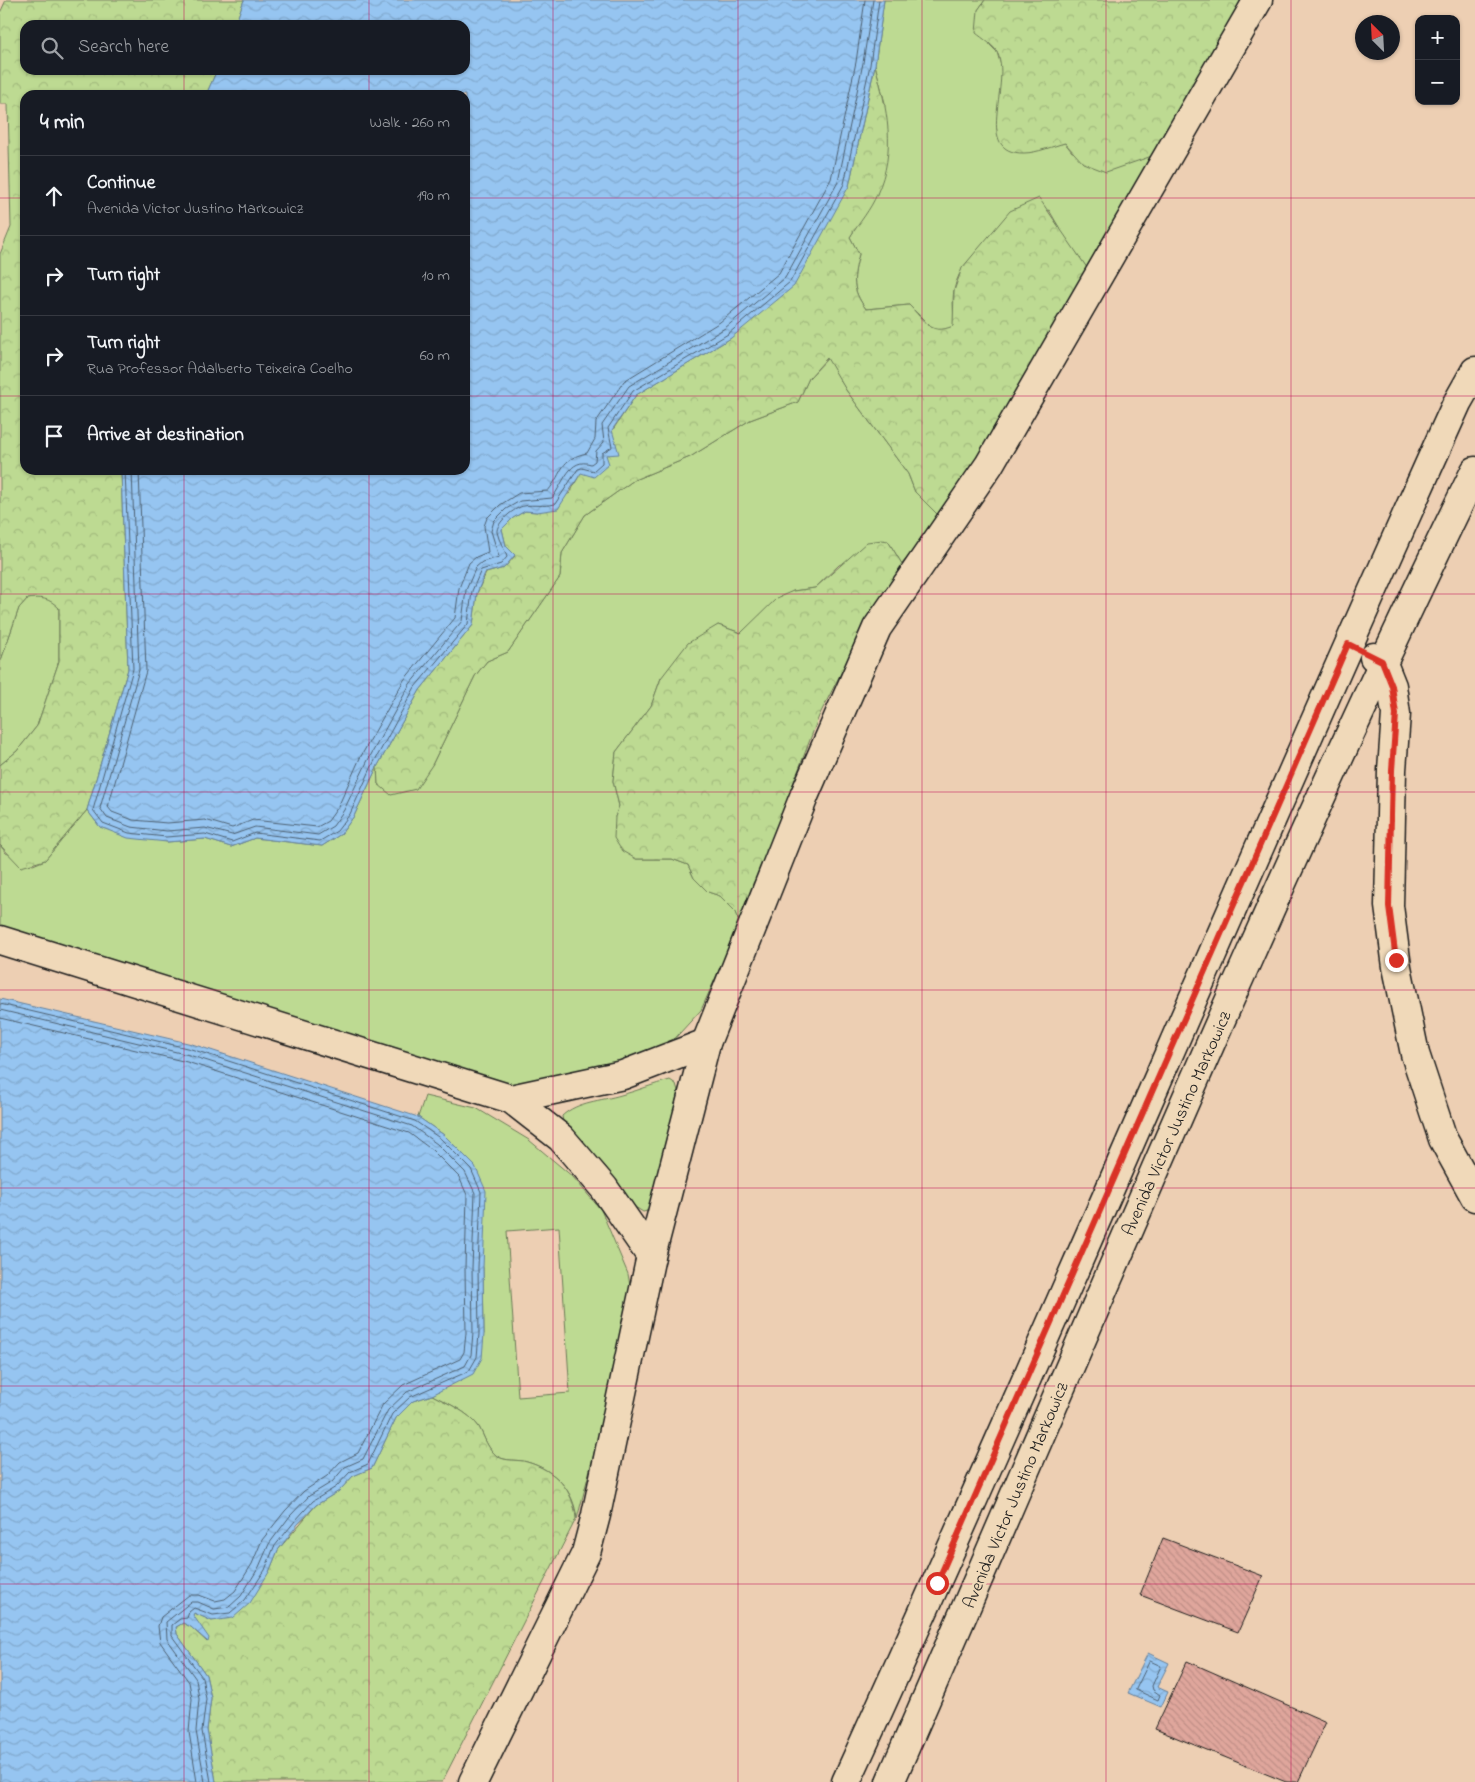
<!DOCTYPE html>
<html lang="en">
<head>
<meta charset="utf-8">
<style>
	body { margin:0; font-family:"Indie Flower",sans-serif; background:#242831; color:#f1f3f6 }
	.controls { position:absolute; right:15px; top:15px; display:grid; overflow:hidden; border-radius:10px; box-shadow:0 1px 4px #0004 }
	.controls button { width:45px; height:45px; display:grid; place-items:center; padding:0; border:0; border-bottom:1px solid #363941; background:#171b24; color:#f1f3f6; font:25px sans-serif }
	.compass { position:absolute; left:1355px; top:15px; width:45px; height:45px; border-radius:50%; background:#171b24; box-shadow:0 1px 4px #0004; rotate:336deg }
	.stop { position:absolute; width:15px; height:15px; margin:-11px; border:4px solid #d93025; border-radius:50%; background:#fff }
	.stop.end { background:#d93025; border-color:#fff; box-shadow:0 1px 5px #0008 }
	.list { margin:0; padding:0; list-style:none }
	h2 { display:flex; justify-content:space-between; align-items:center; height:65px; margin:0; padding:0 20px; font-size:21px }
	h2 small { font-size:16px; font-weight:400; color:#9ea1a6 }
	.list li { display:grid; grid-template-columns:32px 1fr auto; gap:15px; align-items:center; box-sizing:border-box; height:80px; padding:0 20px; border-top:1px solid #363941 }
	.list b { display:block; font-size:19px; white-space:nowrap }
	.list p { margin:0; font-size:16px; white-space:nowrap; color:#9ea1a6 }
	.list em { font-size:16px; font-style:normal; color:#9ea1a6 }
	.icon { flex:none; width:28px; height:28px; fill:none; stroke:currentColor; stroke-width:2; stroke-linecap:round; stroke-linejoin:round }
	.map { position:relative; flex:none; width:1475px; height:1782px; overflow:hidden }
	.search { position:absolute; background:#171b24; box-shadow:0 1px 4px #0004; left:20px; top:20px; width:450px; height:55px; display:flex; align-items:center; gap:12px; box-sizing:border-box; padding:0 18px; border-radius:15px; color:#9ea1a6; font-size:19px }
	.panel { position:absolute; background:#171b24; box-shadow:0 1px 4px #0004; left:20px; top:90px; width:450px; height:385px; border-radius:15px }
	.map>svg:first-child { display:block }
	.green { fill:#bdda92; stroke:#6c7b57; fill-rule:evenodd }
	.forest { fill:url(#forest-crowns); stroke:#6c7b57 }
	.water { fill:url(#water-waves); stroke:#65819c }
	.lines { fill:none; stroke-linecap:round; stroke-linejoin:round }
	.shore { stroke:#4d6071; stroke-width:1 }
	.building { fill:url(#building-back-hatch); stroke:#1c1c1c }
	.minor-casing { stroke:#1c1c1c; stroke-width:31 }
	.minor { stroke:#f0d9b9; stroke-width:28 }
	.route { stroke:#d93025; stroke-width:6 }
	.grid { fill:none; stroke:#c2185b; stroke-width:1; stroke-opacity:0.55 }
	.labels { text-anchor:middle; stroke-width:5; stroke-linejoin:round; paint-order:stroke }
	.street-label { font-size:18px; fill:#1c1c1c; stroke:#f0d9b9 }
</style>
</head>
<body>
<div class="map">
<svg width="1475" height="1782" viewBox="0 0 1475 1782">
	<defs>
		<pattern id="forest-crowns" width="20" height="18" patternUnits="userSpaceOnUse" patternTransform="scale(1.25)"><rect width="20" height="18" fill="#bdda92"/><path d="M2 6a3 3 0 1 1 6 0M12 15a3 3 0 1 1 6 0" fill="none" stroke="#a2ba7d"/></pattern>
		<pattern id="water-waves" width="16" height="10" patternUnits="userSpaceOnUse" patternTransform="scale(1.25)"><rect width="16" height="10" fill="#96c5f1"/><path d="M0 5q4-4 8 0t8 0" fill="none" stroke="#81a9ce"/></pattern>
		<pattern id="building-back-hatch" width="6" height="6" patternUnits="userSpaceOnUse" patternTransform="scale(1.25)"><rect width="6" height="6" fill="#dfa69c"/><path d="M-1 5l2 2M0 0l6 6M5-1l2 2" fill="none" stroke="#bf8e86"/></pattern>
	</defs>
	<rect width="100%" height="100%" fill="#edcfb3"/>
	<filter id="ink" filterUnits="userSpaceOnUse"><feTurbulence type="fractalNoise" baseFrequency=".02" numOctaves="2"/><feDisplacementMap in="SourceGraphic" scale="10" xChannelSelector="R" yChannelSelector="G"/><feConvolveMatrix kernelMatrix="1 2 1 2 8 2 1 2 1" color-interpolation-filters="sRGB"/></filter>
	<g filter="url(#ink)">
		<!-- green -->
		<g class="green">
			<path d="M884,0h101l-7,10 12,35 7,7 6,21 -3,23 46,51 19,-4 7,9 80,4 -60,119 -28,-39 -15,-26c-35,19 -86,36 -95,80 -2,11 0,24 0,36l-12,5 -10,-3 -23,-23 -43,4c-15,-20 -13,-31 -7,-55l-9,-17 27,-43 8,-91 -10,-38z"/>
			<polygon points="828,358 846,390 908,474 915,492 940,517 902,564 888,541 839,565 815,588 793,591 741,633 718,625 661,678 651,706 616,752 613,781 619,806 615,817 636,859 672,859 688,865 694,878 708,892 720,896 734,910 740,924 701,1010 668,1046 613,1073 534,1088 500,1083 0,934 0,845 6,853 33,865 45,860 87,810 100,827 167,842 205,839 231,847 255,838 322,846 341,834 354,816 377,767 378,784 432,765 475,676 487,661 508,652 560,577 562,553 585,515 634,480 690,457 750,420 798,402 809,378"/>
			<polygon points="41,597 53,601 59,608 59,661 37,726 17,751 0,765 0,663 19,608 27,599"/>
			<path d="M670,1080l6,4 2,7 -24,111 -3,8 -8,2 -8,-5 -30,-41 -42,-44 -1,-6c16,-15 39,-15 59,-21 16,-4 32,-11 49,-15z"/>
			<path d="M425,1096l51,12 53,32 44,37 28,33 27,64 5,30 -56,215c-3,-29 -22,-49 -50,-57 -8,-3 -22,0 -30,-6 -10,-8 -12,-18 -18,-29 -10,-15 -32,-24 -47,-32l17,-10 35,-51 -1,-66 -39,-133 -26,-18zM559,1227l11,166 -52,4 -11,-166z"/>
		</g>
		<!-- forest -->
		<g class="forest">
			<path d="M6,0h238l-9,25h-210v45h192l-11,25h-181v375h96l7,199 -41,141 -42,50 -24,7 -21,-22v-80l17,-14 20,-25 22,-65v-53c-10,-10 -18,-11 -32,-9l-8,9 -19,55v-409l11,-27 -3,-123h-8v-91z"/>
			<path d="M985,0h267l-100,156 -46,16 -23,-9 -18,-20c-12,3 -28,10 -41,10 -51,1 -13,-67 -26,-99 -3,-8 -16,-16 -22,-21l2,-23z"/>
			<path d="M875,65c12,44 22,85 2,129 -6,15 -18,29 -27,43l9,17c-6,24 -8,35 7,55l43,-4c16,16 21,31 44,21l1,-35 8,-23 48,-57 29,-13 53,77 -152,242 -25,-25 -7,-18 -62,-84 -19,-32 -18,20 -11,24 -48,18 -60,37 -56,23 -49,35 -23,38 -2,24 -52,75 -21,9 -12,15 -43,89 -16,24 -25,6 -13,-11 -1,-17 43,-77 53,-65 4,-32 9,-20 18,-5 11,-12 -9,-10 -4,-17 11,-11 12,-7 12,1 33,-19 11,-21 24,-17 7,-24 24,-36 95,-57 118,-152z"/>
			<polygon points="882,540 888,541 902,564 869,618 819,716 740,924 734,910 720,896 708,892 694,878 688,865 672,859 636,859 622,851 614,838 615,817 619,806 613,781 616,752 651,706 661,678 688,643 718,625 741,633 777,598 793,591 815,588 867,542"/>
			<path d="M432,1395c15,8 37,17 47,32 6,11 8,21 18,29 8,6 22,3 30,6 28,8 47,28 49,57l-134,263h-226l-9,-52 4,-32 -5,-23 -29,-41 -1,-7 7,-4 8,4 16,15 -15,-27 3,-2 17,8 57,-49 9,-22 38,-45 23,-14 14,-15 19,-8 24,-50 17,-17z"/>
		</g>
		<!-- water -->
		<g class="water">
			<polygon points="244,0 884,0 875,65 849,186 794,286 731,338 636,395 612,430 619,454 606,455 609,464 594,477 581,473 558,509 537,512 525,511 513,518 502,529 506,546 515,555 504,568 485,573 477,593 473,625 420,690 377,767 354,816 341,834 322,846 255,838 231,847 205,839 167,842 128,838 100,827 87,810 128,669 121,470 465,470 465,95 206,95 217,70 465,70 465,25 235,25"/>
			<polygon points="0,999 192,1044 418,1117 444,1135 475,1166 486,1191 483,1268 484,1334 482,1358 473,1374 432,1395 413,1401 396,1418 372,1468 353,1476 339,1491 316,1505 298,1524 278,1550 269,1572 250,1603 233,1618 212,1621 194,1613 193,1615 209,1638 208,1642 191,1627 183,1623 176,1627 177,1634 206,1675 211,1698 207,1730 216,1782 0,1782"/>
			<polygon points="1148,1653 1169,1663 1157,1687 1168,1692 1161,1707 1128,1693"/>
		</g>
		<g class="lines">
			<!-- shore -->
			<g class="shore">
				<path d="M125,470l8,199 -40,141 10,13 26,10 37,4 39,-3 27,8 23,-9 65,8 17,-10 13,-17 23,-50 42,-77 53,-63 4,-33 9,-21 20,-6 6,-7c-2,-8 -8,-15 -10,-25 -1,-9 18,-25 27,-26 10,-2 19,1 31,-2l23,-35 4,-1 11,3 9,-8v-10l10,-6 -4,-19 25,-37 95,-57 62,-52 54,-98 26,-119 9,-65"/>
				<path d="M132,470l7,200 -39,138 7,10 24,9 36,4 38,-3 27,7 23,-8 63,8 15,-9 11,-16 23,-48 43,-78 52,-63 4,-31 10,-23 6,-5 17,-5 -8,-26 3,-10 12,-12 14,-8 32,-3c12,-15 17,-41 39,-34l4,-3 1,-10 8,-9 -2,-17 27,-39 96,-58 60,-50 53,-96 25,-119 10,-63"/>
				<path d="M139,470l7,201 -38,136 4,5 21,8 34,3 38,-3 27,8 21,-8 64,7 11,-6 10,-14 22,-49 44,-78 51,-62 4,-30 10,-25 7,-6 12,-5 -4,-26 3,-8 13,-13 19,-12 29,-2c16,-20 11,-32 39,-38l8,-14 1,-17 28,-41 96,-59 59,-49 52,-94 25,-117 9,-62"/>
				<polyline points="0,1004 191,1049 415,1121 441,1139 471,1169 481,1192 478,1268 479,1334 477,1357 469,1371 410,1397 392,1414 368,1464 350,1472 336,1487 313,1501 295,1521 274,1547 265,1570 245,1600 230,1613 213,1615 194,1608 189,1612 187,1618 180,1619 172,1625 172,1636 202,1677 206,1699 202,1731 211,1782"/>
				<polyline points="0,1010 189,1055 412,1126 437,1144 465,1172 475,1193 472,1268 473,1333 471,1355 465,1366 407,1392 388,1410 363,1459 345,1467 332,1482 309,1496 290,1516 269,1544 259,1567 241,1596 229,1607 214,1609 198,1602 191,1602 166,1622 167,1639 196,1679 199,1699 196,1731 205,1782"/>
				<polyline points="0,1018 187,1062 409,1133 432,1150 459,1177 467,1195 465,1268 466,1333 464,1352 460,1359 403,1385 383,1404 358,1453 340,1462 327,1476 304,1491 285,1511 262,1540 252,1564 235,1591 225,1599 215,1601 199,1595 189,1595 161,1617 158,1626 160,1642 189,1682 192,1699 189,1732 197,1782"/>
				<polygon points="1150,1661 1161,1666 1152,1686 1153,1690 1160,1695 1158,1700 1136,1690"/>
			</g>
		</g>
		<!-- building -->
		<g class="building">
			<polygon points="1163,1538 1263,1576 1238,1632 1140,1595"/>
			<polygon points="1187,1661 1326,1722 1298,1782 1286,1782 1155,1729"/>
		</g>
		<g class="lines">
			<!-- minor casing -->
			<g class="minor-casing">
				<g id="minor">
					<polyline points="1374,657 1382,661 1392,686 1396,714 1392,770 1389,906 1397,967 1415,1054 1443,1139 1475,1197"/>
					<polyline points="0,940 511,1099 561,1138 604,1188 651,1256"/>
					<polyline points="511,1099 623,1075 706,1043"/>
					<polyline points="473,1782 586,1553 596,1515 651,1256 706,1043 805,794 877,628 989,465 1258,0"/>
					<path d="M846,1782c209,-457 403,-921 611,-1379l18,-32"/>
					<path d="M890,1782c192,-438 374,-881 585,-1311"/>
				</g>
			</g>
			<!-- minor -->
			<use href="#minor" class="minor"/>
		</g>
	</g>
	<g class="lines" filter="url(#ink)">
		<!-- route -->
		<polyline class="route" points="937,1583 1348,644 1382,661 1392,686 1396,714 1392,770 1389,906 1396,960"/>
	</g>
	<!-- grid -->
	<path class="grid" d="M184,0v25M369,0v25M553,0v1782M738,0v1782M922,0v1782M1106,0v1782M1291,0v1782M184,70v25M369,70v25M0,198h25M465,198h1010M0,396h25M465,396h1010M184,470v1312M369,470v1312M0,594h1475M0,792h1475M0,990h1475M0,1188h1475M0,1386h1475M0,1584h1475"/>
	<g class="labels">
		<!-- street labels -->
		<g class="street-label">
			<text transform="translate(1176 1123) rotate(-66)" y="6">Avenida Victor Justino Markowicz</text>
			<text transform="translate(1015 1495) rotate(-67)" y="6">Avenida Victor Justino Markowicz</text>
		</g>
	</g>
</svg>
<div class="controls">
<button>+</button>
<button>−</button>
</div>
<svg class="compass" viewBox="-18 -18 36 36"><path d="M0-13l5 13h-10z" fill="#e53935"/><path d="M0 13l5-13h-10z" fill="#9ea1a6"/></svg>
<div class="stop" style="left:937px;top:1583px"></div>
<div class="stop end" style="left:1396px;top:960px"></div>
<div class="search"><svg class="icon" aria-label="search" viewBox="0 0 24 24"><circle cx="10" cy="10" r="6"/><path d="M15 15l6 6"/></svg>Search here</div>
<section class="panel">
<h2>4 min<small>Walk · 260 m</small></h2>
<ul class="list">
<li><svg class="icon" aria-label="ahead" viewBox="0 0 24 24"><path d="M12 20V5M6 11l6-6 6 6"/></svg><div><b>Continue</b><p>Avenida Victor Justino Markowicz</p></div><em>190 m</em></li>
<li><svg class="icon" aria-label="right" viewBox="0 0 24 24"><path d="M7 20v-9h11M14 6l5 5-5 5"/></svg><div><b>Turn right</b></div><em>10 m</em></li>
<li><svg class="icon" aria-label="right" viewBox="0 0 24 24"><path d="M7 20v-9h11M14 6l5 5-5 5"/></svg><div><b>Turn right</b><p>Rua Professor Adalberto Teixeira Coelho</p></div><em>60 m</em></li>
<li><svg class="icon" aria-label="arrive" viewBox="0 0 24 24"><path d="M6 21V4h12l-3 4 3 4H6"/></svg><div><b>Arrive at destination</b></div></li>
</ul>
</section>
</div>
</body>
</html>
